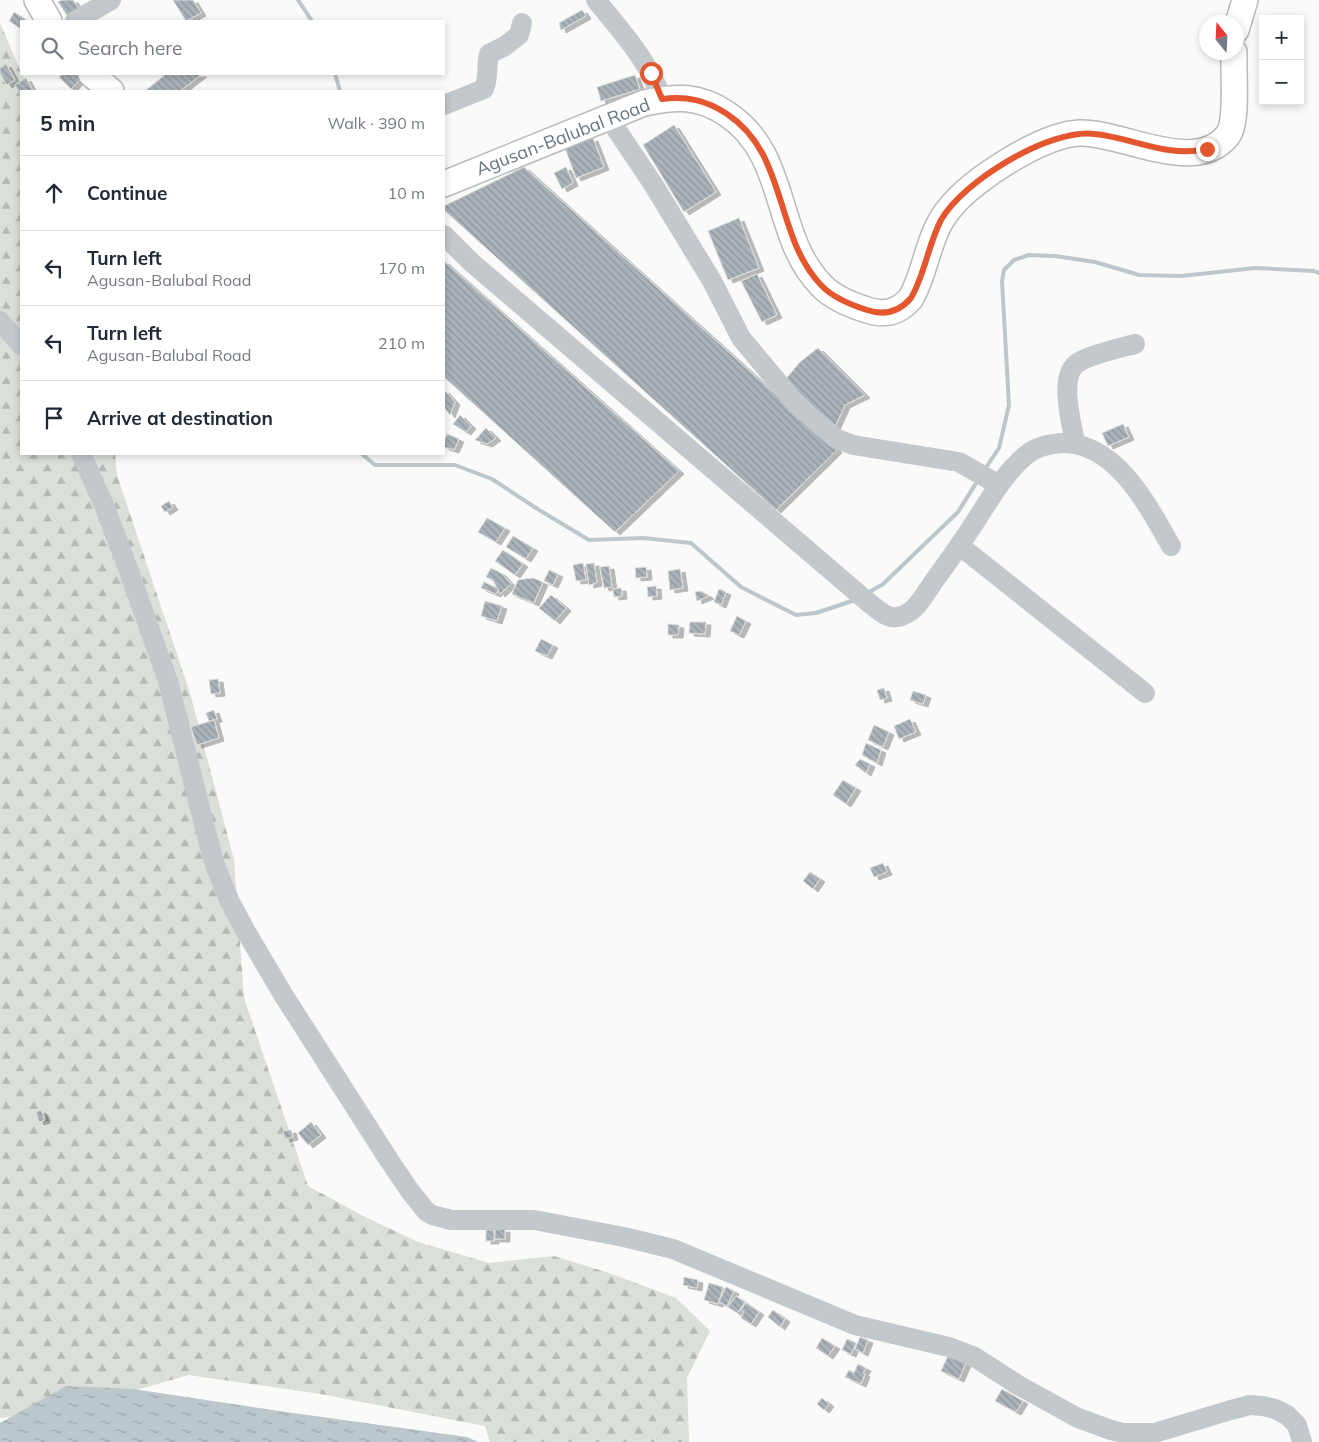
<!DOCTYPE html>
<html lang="en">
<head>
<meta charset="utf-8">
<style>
	body { margin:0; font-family:Mulish,sans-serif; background:#f6f6f7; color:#1f2937 }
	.controls { position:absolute; right:15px; top:15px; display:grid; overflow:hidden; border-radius:0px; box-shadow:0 2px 8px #0003 }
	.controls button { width:45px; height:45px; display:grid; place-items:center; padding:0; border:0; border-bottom:1px solid #e0e1e3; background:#fff; color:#1f2937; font:25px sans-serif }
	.compass { position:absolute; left:1199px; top:15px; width:45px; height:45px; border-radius:50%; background:#fff; box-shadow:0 2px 8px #0003; rotate:342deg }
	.stop { position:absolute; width:15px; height:15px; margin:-11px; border:4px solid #e4572e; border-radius:50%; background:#fff }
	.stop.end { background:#e4572e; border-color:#fff; box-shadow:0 1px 5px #0008 }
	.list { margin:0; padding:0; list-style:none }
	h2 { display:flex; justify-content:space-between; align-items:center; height:65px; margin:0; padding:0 20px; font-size:21px }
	h2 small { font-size:16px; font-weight:400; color:#747a83 }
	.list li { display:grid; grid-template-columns:32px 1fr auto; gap:15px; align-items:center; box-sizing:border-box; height:75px; padding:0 20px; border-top:1px solid #e0e1e3 }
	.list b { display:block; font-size:19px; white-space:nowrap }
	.list p { margin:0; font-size:16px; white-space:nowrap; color:#747a83 }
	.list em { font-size:16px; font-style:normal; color:#747a83 }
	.icon { flex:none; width:28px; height:28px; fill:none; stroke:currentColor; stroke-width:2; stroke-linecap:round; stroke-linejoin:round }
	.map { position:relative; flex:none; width:1319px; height:1442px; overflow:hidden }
	.search { position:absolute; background:#fff; box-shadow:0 2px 8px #0003; left:20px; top:20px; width:425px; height:55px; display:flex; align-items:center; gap:12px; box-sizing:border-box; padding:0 18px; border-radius:0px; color:#747a83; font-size:19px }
	.panel { position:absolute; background:#fff; box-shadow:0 2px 8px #0003; left:20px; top:90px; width:425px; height:365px; border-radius:0px }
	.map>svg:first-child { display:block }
	.forest { fill:url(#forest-firs) }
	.water { fill:url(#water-ripples) }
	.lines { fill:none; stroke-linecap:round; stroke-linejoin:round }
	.stream { stroke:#bbc7cb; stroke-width:4 }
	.building { fill:url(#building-back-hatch); stroke:#dcdcda; filter:url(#shadow) }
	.major-casing { stroke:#b5babe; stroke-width:28 }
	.minor { stroke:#c3c8cc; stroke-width:20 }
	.major { stroke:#fff; stroke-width:25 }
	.route { stroke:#e4572e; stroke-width:6 }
	.labels { text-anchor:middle; stroke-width:5; stroke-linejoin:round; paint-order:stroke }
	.street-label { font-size:18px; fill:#657683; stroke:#fff }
</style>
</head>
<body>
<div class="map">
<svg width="1319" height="1442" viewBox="0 0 1319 1442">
	<defs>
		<pattern id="forest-firs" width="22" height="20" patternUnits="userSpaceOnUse" patternTransform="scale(1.25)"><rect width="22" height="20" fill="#dadfd7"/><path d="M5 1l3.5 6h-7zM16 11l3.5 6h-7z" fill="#b4b9b4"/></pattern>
		<pattern id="water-ripples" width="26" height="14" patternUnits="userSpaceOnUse" patternTransform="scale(1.25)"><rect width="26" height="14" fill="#bbc7cb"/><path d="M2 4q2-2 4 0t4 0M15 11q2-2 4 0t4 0" fill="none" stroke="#9ca6aa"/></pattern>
		<pattern id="building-back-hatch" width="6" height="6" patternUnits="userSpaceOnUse" patternTransform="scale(1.25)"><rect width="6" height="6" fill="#aab3b9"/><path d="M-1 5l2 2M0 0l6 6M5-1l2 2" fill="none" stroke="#8e969c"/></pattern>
		<filter id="shadow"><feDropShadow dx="5" dy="3" stdDeviation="0" flood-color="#0004"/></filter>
	</defs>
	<rect width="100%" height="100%" fill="#fafaf8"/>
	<!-- forest -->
	<polygon class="forest" points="0,23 29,91 21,91 21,454 115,454 117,475 190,693 234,860 244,998 308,1186 365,1217 418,1242 489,1263 554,1256 609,1273 676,1298 710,1331 687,1378 689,1442 490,1442 485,1426 321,1394 189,1375 73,1408 0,1418"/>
	<!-- water -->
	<polygon class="water" points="66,1386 133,1389 286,1412 467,1437 478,1442 0,1442 0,1423"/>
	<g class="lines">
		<!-- stream -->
		<g class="stream">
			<polyline points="298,0 312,21"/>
			<polyline points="335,74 340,91"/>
			<polyline points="362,454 375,465 455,465 492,479 536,508 589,540 643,538 691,543 741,587 796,615 816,613 855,600"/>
			<polyline points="985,469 999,448 1009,405 1002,281 1004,270 1014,260 1029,255 1055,256 1095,262 1139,275 1181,276 1255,268 1314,271 1319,273"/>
			<polyline points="867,593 882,585 958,512 978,480"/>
		</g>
	</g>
	<!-- building -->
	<g class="building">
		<polygon points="62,0 73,0 81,11 69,18 58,2"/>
		<polygon points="173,0 193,0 201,13 186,21"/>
		<polygon points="582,10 586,16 561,30 559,23"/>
		<polygon points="14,12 28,21 21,21 21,29 9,21"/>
		<polygon points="6,64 15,80 7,85 0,73 0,68"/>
		<polygon points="63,74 81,74 83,76 71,89 59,77"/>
		<polygon points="166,74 202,74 180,91 145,91"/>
		<polygon points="635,75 640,89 601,101 597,87"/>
		<polygon points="26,78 33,91 21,91 21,96 15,85"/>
		<polygon points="674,125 716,192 684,212 643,145"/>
		<polygon points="593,138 604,167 576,178 565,148"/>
		<polygon points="524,167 837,450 776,510 444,210 444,206"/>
		<polygon points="566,167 573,183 562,189 554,173"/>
		<polygon points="739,218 759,268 728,280 708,231"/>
		<polygon points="444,261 679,471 615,532 444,377"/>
		<polygon points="757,274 777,315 762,322 741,281"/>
		<polygon points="818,348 865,395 845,405 835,427 785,380 800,362"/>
		<polygon points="444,390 455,402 450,415 444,407"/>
		<polygon points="460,415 471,426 466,432 453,424"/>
		<polygon points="1123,424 1129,437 1108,446 1102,433"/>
		<polygon points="486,428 496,438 487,444 475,440"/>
		<polygon points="447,434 459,439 454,450 444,447 444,441"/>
		<polygon points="169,501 173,507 165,512 161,506"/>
		<polygon points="487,518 505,528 496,542 478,532"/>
		<polygon points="513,536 533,548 526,559 506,547"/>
		<polygon points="503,550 523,564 515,575 495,561"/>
		<polygon points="583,563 586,580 576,581 573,565"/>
		<polygon points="594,563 597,583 589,585 586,564"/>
		<polygon points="609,566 612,587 604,588 600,567"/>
		<polygon points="646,567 647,577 636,578 635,568"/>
		<polygon points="491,568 501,573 511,584 500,594 493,580 486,577"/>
		<polygon points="680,569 683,588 670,590 668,571"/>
		<polygon points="549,570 558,574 553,585 544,581"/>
		<polygon points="533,578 543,582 534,603 512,594 518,580"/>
		<polygon points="484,582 499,589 496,594 481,588"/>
		<polygon points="656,586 657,596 648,597 647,587"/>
		<polygon points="621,588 622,596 614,597 613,589"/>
		<polygon points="719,589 726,592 721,605 714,602"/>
		<polygon points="701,591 709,596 697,601 695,592"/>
		<polygon points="551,595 566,608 555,621 539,608"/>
		<polygon points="485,601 502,606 497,621 481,616"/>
		<polygon points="737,616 746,621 739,635 730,631"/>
		<polygon points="690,622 706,622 705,634 689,633"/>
		<polygon points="668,624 679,625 678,635 668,635"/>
		<polygon points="541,639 553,645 547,656 535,651"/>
		<polygon points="218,679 220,693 211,694 209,680"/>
		<polygon points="884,688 887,698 880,700 877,690"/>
		<polygon points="913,691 926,695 923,704 910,700"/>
		<polygon points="214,710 217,719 209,721 206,713"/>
		<polygon points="910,719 916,732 899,739 894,726"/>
		<polygon points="214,720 219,738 197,745 191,727"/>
		<polygon points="874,725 889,732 883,747 868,740"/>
		<polygon points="866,743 881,750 877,763 862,755"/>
		<polygon points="860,759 870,764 866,773 855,765"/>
		<polygon points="843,780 856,788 846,804 833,795"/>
		<polygon points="883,863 887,872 874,877 870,868"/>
		<polygon points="810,872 820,879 813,889 803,881"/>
		<polygon points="41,1110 45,1120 39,1122 36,1112"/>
		<polygon points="311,1122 321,1135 308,1145 298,1133"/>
		<polygon points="291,1130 293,1137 285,1139 283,1131"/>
		<polygon points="505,1229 505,1239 495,1239 495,1230"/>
		<rect x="486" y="1230" width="8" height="11"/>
		<polygon points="684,1277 698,1280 697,1288 683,1285"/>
		<polygon points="709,1283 723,1287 718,1304 704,1300"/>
		<polygon points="726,1287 734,1291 727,1306 719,1302"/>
		<polygon points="736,1296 745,1302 737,1313 728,1307"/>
		<polygon points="746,1303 759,1312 751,1324 741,1318 744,1312 741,1310"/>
		<polygon points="773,1310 785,1319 780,1327 768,1317"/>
		<polygon points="860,1337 868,1340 863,1353 855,1349"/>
		<polygon points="822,1338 835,1346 828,1356 816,1348"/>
		<polygon points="847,1339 856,1343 851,1354 842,1350"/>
		<polygon points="948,1356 966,1363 959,1379 941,1371"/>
		<polygon points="858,1364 866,1368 863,1373 865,1374 861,1384 845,1377 849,1370 854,1373"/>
		<polygon points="1002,1389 1023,1401 1016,1412 995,1401"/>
		<polygon points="822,1398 829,1404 824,1410 817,1404"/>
	</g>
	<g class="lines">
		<!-- major casing -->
		<g class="major-casing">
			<g id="major">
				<polyline points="37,0 49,21"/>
				<polyline points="1236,30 1245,0"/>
				<polyline points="91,74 111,91"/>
				<path d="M444,184l200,-81c33,-7 55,-8 83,11 62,41 46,122 94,171 12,13 30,20 46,25 18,6 32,2 44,-12 16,-28 17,-65 39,-90 23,-29 92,-73 129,-75 42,-2 116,44 149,2 10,-14 5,-64 6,-83"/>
			</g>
		</g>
		<!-- minor -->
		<g class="minor">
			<path d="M596,0c26,32 52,60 66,99"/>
			<polyline points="75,21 111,0"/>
			<path d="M444,105l40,-16c5,-12 2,-23 5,-35l16,-8 14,-11 3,-12"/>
			<polyline points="608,117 653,184 712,281 741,338 796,404 835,438 853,445 959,462 999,485"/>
			<path d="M444,235l27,27 397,340c8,6 18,17 29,15 18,-2 27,-22 37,-36 14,-19 28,-39 41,-59 15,-23 29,-48 50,-66 10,-9 26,-13 39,-13 53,1 84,63 107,103"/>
			<polyline points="0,321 21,345"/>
			<path d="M1075,443c-3,-20 -18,-69 4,-81 13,-8 41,-14 56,-18"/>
			<polyline points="81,454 104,505 130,574 168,681 207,836 215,865 229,900 245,930 284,996 389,1160 410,1191 426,1211 432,1215 451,1220 534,1220 624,1237 673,1249 855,1325 949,1347 973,1356 1018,1385 1078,1418 1111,1430 1123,1433 1154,1433 1231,1410 1250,1405 1263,1406 1275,1409 1287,1415 1297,1425 1302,1442"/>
			<polyline points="960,546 1145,693"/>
		</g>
		<!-- major -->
		<use href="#major" class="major"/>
	</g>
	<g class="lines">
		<!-- route -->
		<path class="route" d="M651,73l11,26c25,-3 44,1 65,15 61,40 47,122 94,171 12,13 30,20 46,25 18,6 32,2 44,-12 14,-24 17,-53 30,-78 22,-39 109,-92 154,-86 39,4 72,24 112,15"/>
	</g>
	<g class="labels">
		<!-- street labels -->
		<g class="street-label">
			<text transform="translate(563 137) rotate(-21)" y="6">Agusan-Balubal Road</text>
		</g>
	</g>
</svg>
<div class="controls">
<button>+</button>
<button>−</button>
</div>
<svg class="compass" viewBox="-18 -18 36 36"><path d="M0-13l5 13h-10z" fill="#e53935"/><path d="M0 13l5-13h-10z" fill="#747a83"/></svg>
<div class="stop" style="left:651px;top:73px"></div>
<div class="stop end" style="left:1207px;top:149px"></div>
<div class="search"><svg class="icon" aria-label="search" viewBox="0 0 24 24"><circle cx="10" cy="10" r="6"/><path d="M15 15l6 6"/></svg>Search here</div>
<section class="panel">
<h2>5 min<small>Walk · 390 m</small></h2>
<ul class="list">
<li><svg class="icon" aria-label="ahead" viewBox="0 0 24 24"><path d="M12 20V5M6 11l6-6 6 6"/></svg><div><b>Continue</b></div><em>10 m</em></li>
<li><svg class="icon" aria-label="left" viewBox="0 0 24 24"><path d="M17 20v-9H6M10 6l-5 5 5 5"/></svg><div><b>Turn left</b><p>Agusan-Balubal Road</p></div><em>170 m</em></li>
<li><svg class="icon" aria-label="left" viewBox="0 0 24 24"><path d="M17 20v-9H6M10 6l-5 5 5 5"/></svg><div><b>Turn left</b><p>Agusan-Balubal Road</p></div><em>210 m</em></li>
<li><svg class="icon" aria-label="arrive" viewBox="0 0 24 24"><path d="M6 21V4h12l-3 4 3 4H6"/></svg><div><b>Arrive at destination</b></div></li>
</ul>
</section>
</div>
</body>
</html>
